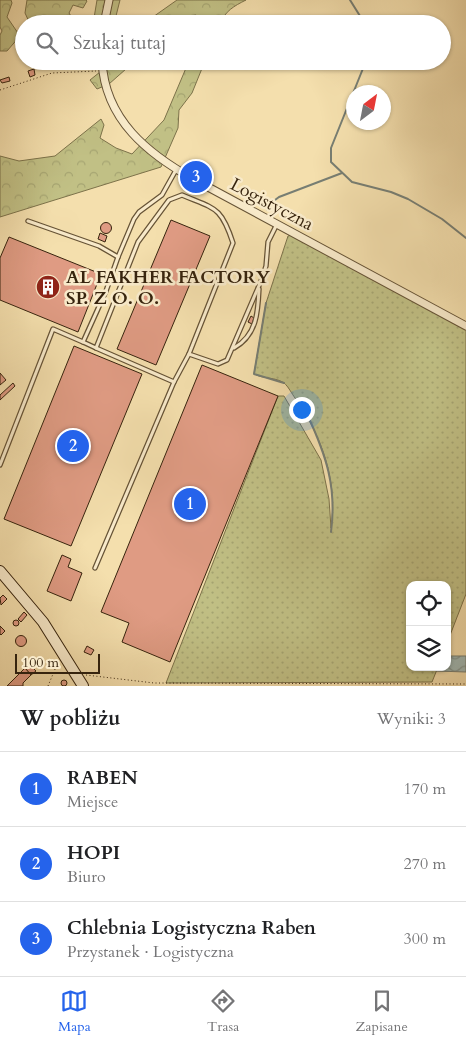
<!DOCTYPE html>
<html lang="pl">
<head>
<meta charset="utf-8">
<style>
	body { margin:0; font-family:Cardo,serif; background:#f2f2f2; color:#202124 }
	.controls { position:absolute; right:15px; bottom:15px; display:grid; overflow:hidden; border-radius:10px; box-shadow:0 1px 4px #0004 }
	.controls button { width:45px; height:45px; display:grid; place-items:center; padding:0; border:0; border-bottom:1px solid #e0e0e0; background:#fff; color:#202124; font:25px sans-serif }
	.compass { position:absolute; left:346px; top:85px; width:45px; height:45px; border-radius:50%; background:#fff; box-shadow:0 1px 4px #0004; rotate:32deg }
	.scale { position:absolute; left:15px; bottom:12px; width:85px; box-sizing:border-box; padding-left:5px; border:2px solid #37240e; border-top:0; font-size:14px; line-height:18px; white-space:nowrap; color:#37240e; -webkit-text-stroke:4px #f8eaca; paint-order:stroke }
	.you { position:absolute; left:301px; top:409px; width:18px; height:18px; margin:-12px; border:4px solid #fff; border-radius:50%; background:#1a73e8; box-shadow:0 0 0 8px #1a73e833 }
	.badge { display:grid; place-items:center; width:32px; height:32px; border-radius:50%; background:#2563eb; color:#fff; font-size:16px; font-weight:700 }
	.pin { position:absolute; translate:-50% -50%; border:2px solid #fff; box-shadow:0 1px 5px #0006 }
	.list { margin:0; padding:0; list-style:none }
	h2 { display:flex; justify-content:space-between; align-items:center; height:65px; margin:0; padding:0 20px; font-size:21px }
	h2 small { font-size:16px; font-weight:400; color:#757577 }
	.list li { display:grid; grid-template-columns:32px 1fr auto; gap:15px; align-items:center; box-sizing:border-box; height:75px; padding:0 20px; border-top:1px solid #e0e0e0 }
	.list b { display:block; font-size:19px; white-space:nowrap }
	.list p { margin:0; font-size:16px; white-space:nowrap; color:#757577 }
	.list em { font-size:16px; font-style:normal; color:#757577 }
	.icon { flex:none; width:28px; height:28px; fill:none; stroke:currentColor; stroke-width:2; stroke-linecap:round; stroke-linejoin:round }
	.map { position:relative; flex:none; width:466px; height:686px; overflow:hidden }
	.search { position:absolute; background:#fff; box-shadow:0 1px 4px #0004; left:15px; right:15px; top:15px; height:55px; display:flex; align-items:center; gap:12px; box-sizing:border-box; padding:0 18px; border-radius:28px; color:#757577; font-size:19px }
	.sheet { height:290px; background:#fff }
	nav { display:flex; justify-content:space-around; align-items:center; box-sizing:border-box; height:70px; border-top:1px solid #e0e0e0; background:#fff; font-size:14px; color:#757577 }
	nav a { display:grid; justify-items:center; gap:2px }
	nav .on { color:#2563eb }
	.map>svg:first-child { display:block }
	.grass { fill:url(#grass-dots); stroke:#7c724a }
	.forest { fill:url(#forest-crowns); stroke:#7c724a }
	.water { fill:url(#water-waves); stroke:#777e73 }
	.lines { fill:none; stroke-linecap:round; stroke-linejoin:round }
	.stream { stroke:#777e73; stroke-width:2 }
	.building { fill:#df9b83; stroke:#37240e }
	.lane-casing { stroke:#665336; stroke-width:5.5 }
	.street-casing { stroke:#665336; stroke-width:9 }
	.secondary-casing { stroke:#37240e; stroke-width:12 }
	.path { stroke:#37240e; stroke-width:1; stroke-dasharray:1 2.5; stroke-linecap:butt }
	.lane { stroke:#f8eaca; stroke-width:3 }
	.street { stroke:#f8eaca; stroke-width:7 }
	.secondary { stroke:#f8eaca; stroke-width:10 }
	.labels { text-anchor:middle; stroke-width:5; stroke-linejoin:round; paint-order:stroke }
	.street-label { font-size:18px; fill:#37240e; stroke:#f8eaca }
	.poi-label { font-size:18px; font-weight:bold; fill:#37240e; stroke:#f8eaca; text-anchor:start }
</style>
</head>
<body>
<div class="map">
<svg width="466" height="686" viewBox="0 0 466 686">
	<defs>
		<pattern id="grass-dots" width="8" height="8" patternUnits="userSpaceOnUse" patternTransform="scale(1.25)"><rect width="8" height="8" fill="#c1c085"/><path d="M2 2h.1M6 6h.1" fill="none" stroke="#a6a572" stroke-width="1.8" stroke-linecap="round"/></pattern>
		<pattern id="forest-crowns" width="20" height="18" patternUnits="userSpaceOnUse" patternTransform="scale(1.25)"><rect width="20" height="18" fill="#c1c085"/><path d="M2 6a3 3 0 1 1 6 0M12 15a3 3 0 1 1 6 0" fill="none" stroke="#a6a572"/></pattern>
		<pattern id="water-waves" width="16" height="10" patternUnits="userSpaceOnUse" patternTransform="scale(1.25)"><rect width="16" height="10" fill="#a1bab6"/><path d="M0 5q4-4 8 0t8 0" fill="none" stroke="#849792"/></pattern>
	</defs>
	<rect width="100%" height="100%" fill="#f4dfad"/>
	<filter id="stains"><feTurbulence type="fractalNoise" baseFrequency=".004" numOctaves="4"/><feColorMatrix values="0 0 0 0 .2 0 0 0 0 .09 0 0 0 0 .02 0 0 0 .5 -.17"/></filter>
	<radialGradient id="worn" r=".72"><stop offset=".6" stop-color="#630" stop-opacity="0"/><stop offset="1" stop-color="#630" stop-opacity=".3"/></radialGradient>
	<!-- grass -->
	<path class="grass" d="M296,234l170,92v268l-19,49v-58h-37v82h28l-6,15 -266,1 112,-287h6l37,64 8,39 2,29c7,-46 -9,-92 -36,-130 -3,-4 -7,-12 -11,-15 -8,-6 -21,-4 -30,-9l12,-71 22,-67z"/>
	<!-- forest -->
	<g class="forest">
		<polygon points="0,0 11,0 12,3 7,17 20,36 7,51 0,51 0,35 2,31 0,27"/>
		<polygon points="27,0 86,0 87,1 83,8 73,5 69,13 76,24 59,24 56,19 54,24 30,24 25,13"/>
		<polygon points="97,0 120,0 114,24 93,24"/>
		<path d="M177,0h69c-12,6 -21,11 -26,24h-19l-5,-9 -11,2 -8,7h-34z"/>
		<polygon points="105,61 135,61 109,84 97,89 90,80 105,68"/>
		<polygon points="189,61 205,61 192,93 179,110 178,128 161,167 0,217 0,156 19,161 55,156 101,119 104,125 100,138 116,148 132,154 164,120"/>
	</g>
	<!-- water -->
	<polygon class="water" points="447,656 466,656 466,672 436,671 437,667 447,667"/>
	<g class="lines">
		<!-- stream -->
		<g class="stream">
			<polyline points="350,0 365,24"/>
			<polyline points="366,61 331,148 331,162 352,182 391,192 408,199 442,219 466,238"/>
			<polyline points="267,210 271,203 279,197 342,173"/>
			<polyline points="266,303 254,374 284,383"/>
			<path d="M307,414c19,41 30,73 24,118"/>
		</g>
	</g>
	<!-- building -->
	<g class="building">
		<polygon points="34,69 35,75 30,77 28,71"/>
		<polygon points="9,77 10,81 2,83 0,80"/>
		<polygon points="171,220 210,236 156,365 117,349"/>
		<circle cx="106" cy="228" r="5.5"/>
		<polygon points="100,233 107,236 105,242 98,239"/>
		<polygon points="9,237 101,274 78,332 0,300 0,258"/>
		<polygon points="251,316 254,318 252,324 248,322"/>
		<polygon points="74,346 142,374 71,546 4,519"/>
		<polygon points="202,365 278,396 170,662 122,642 129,623 101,612"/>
		<polygon points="0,373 6,380 0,385"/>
		<polygon points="13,383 15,386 0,400 0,395"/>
		<polygon points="62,555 71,559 68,567 82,573 71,601 47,591"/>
		<polygon points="3,595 7,599 1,605 0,598"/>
		<polygon points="24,612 27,615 21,622 18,619"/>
		<circle cx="16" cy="623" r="3"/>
		<polygon points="0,626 5,631 1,635 0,634"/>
		<circle cx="21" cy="641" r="5.5"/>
		<polygon points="87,646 94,650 91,655 84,652"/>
		<polygon points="29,664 36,671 31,675 25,668"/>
		<polygon points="25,668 31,675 23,683 23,686 7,686"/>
		<circle cx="64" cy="683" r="3"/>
	</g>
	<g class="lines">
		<!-- lane casing -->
		<g class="lane-casing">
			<g id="lane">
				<polyline points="28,221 99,246 118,257 134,219 139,212 162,195 176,170"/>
				<path d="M83,342l13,6 42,-106 31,-42 13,-5c33,14 39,11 51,48l-44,111 29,10 9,-4 34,-79 5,-15 2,-24 9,-18"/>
				<polyline points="96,348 174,382 189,354"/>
				<path d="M234,348c23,-13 24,-36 25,-59"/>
				<polyline points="0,465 53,329 83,342 106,291 118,257"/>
				<polyline points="95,568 174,382"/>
			</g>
		</g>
		<!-- street casing -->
		<g class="street-casing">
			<g id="street">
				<polyline points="104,24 109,0"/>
				<path d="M102,61c3,59 46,93 93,119l271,146"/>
			</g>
		</g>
		<!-- secondary casing -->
		<g class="secondary-casing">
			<polyline id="secondary" points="0,571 43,622 83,686"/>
		</g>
		<!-- path -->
		<g class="path">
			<polyline points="0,90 52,73 96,71"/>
			<polyline points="86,675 154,683 466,684"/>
			<polyline points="48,686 58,662"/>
		</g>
		<!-- lane -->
		<use href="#lane" class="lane"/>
		<!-- street -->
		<use href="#street" class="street"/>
		<!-- secondary -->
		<use href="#secondary" class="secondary"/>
	</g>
	<!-- icons -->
	<defs>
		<g id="building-disc" transform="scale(1.25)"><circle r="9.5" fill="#8f2418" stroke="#f8eaca"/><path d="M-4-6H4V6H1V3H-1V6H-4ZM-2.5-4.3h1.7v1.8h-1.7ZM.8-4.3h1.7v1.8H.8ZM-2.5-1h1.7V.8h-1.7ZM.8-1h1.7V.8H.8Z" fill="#fff"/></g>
	</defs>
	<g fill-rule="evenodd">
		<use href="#building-disc" x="48" y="287"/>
	</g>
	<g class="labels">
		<!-- street labels -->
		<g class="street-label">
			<text transform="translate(272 204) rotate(28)" y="6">Logistyczna</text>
		</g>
		<!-- poi labels -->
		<g class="poi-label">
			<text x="66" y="283">AL FAKHER FACTORY<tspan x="66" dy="21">SP. Z O. O.</tspan></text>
		</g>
	</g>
	<rect width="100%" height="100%" filter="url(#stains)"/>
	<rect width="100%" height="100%" fill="url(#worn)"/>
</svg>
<div class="controls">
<button><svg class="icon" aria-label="locate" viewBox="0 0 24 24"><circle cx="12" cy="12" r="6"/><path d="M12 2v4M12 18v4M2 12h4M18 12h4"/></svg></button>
<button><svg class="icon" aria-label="layers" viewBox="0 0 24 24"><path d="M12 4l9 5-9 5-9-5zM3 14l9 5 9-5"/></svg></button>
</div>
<svg class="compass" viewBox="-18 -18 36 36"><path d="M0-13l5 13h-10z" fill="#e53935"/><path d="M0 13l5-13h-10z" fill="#757577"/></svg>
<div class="scale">100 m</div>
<div class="you"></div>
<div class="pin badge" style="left:190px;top:504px">1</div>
<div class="pin badge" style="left:73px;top:446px">2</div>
<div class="pin badge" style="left:196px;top:177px">3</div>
<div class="search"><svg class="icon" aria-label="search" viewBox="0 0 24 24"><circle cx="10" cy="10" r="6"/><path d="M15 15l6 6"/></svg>Szukaj tutaj</div>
</div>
<section class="sheet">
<h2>W pobliżu<small>Wyniki: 3</small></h2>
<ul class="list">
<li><span class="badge">1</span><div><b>RABEN</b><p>Miejsce</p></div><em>170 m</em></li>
<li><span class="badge">2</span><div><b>HOPI</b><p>Biuro</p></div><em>270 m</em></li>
<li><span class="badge">3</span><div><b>Chlebnia Logistyczna Raben</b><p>Przystanek · Logistyczna</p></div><em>300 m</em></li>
</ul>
</section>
<nav>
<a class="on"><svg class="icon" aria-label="map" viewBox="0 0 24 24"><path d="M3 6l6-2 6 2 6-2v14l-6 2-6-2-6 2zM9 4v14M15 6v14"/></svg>Mapa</a>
<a><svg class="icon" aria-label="directions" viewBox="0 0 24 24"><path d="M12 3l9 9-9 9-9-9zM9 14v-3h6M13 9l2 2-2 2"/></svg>Trasa</a>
<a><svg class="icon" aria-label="saved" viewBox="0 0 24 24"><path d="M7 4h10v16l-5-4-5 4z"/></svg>Zapisane</a>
</nav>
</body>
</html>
